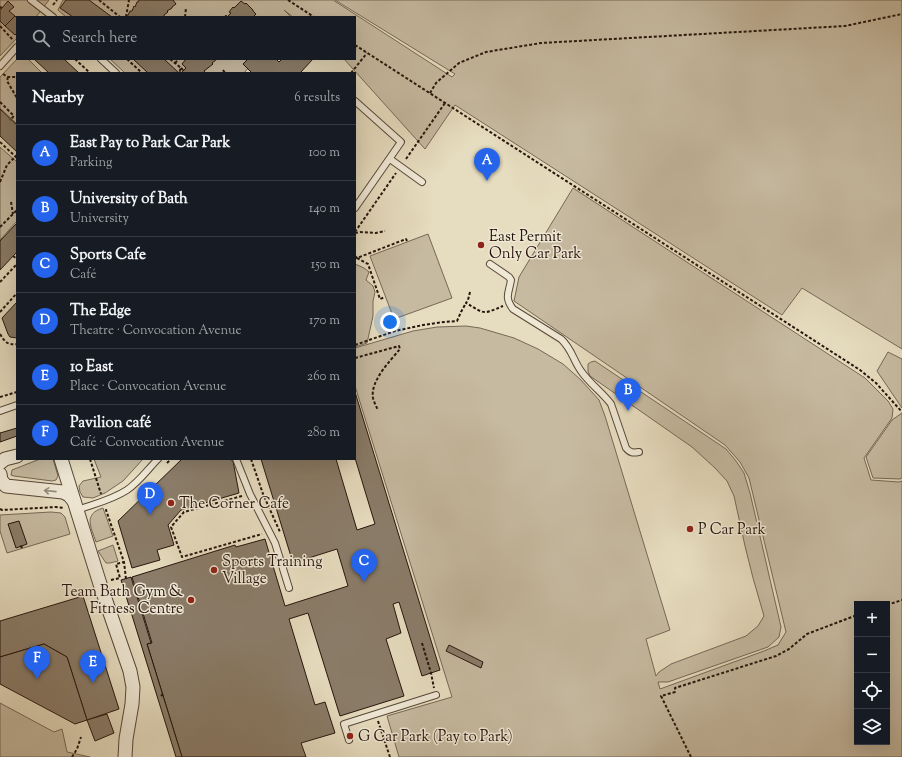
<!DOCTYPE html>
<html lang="en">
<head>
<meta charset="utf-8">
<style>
	body { margin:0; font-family:"Sorts Mill Goudy",serif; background:#242831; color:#f1f3f6 }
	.controls { position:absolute; right:12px; bottom:12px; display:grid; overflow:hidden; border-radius:0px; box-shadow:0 4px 16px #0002 }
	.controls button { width:36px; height:36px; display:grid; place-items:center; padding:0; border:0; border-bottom:1px solid #363941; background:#171b24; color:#f1f3f6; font:20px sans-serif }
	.you { position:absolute; left:390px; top:322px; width:14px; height:14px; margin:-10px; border:3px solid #fff; border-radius:50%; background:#1a73e8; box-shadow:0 0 0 6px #1a73e833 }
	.badge { display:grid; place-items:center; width:26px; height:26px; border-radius:50%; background:#2563eb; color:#fff; font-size:13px; font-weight:700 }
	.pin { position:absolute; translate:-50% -33px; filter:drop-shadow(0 1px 2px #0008) }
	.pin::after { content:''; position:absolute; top:21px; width:14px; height:12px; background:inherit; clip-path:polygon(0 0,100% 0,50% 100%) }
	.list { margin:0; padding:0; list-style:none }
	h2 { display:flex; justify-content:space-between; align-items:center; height:52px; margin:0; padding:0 16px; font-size:17px }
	h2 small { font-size:13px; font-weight:400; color:#9ea1a6 }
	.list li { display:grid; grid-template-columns:26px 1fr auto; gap:12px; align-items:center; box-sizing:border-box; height:56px; padding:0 16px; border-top:1px solid #363941 }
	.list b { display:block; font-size:15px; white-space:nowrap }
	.list p { margin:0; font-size:13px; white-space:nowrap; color:#9ea1a6 }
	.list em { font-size:13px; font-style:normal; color:#9ea1a6 }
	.icon { flex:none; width:22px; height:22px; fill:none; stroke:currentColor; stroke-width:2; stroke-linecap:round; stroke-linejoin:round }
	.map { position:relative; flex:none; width:902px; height:757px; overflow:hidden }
	.search { position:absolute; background:#171b24; box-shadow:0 4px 16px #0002; left:16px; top:16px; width:340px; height:44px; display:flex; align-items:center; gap:10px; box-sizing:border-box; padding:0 14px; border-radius:0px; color:#9ea1a6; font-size:15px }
	.panel { position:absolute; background:#171b24; box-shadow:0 4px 16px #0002; left:16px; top:72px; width:340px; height:388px; border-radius:0px }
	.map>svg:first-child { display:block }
	.green { fill:#c6baa1; stroke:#766856; fill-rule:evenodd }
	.building { fill:#8a7c69; stroke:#27150c }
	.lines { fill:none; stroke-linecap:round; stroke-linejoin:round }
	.service-casing { stroke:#574739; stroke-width:8 }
	.minor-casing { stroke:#574739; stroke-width:15 }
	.path { stroke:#27150c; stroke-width:2; stroke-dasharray:3 2; stroke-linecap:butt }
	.service { stroke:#efe8d5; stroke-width:6 }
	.minor { stroke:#efe8d5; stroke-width:13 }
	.oneway { stroke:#95897b }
	.poi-dot { fill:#8f2418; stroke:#efe8d5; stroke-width:1.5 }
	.labels { text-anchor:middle; stroke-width:3; stroke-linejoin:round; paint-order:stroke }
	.poi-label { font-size:15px; fill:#27150c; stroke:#efe8d5; text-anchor:start }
</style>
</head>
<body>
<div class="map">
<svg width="902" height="757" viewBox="0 0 902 757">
	<rect width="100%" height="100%" fill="#e6dcbf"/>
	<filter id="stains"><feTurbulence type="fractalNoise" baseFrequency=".005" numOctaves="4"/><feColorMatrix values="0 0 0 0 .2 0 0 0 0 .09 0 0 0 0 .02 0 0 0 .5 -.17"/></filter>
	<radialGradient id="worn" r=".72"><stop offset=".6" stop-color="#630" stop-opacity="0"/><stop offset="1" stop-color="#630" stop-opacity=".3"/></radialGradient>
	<!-- green -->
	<g class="green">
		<polygon points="0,0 49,0 36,17 17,17 17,38 0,56"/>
		<polygon points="63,0 333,0 452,77 455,74 335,0 902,0 902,349 802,288 782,315 455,105 425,149 344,59 355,59 355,17 293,17 284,10 291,17 66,17 58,10"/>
		<polygon points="17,59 28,59 42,73 17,73 17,124 0,108 0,77"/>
		<polygon points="110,59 256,59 244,73 125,73"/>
		<polygon points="0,147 17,162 17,221 0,240"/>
		<path d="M573,188l292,190 23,23 5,8 -1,9 -28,40 7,22 28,2 3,-1v276h-503l-12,-41 65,-19 -97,-311v-38l58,-17 24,-4 29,-1 14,2 34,10 24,11 25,15 18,16 18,20 6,16 65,214 -24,9 10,37 3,-4 12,-8 75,-28 12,-10 6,-10 -11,-38 -8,-32 -11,-50 -7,-15 -12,-13 -23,-21 -102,-71 -2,-5v-7l3,-2 4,-1 131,88 10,12 8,12 6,20 31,134 -2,10 -11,10 -100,35h-10l2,7 104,-38 14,-6 8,-13 -37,-154 -9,-16 -15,-17 -211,-144 5,-24zM857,604h30v138h-30z"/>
		<polygon points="428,234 452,298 394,319 370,256"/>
		<polygon points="355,264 364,268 369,272 366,280 373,286 375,292 373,301 373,316 367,343 355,347"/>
		<polygon points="888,352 902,359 902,408 877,371"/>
		<polygon points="902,413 902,478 900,479 873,478 866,457 892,420"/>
		<polygon points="40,459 53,459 58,476 56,480 52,481 14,476 11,475 12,470"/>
		<polygon points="94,459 143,459 123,481 105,493 93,498 83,497 80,492 79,486 83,481 101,477"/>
		<path d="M103,508l10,28 -17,6c-5,-15 -13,-28 7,-34z"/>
		<polygon points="51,512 61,513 65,517 70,534 7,553 0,531 0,515"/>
		<polygon points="113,545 118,561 110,563 106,563 98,551"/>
		<polygon points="0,703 54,732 62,729 67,752 90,757 0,757"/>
	</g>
	<!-- building -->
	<g class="building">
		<polygon points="66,0 89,0 112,17 73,17 60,8"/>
		<polygon points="139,0 173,0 176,4 172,7 172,8 167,11 168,12 164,15 164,16 163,17 127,17 130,11 132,11 134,6 135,7 137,2 138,2"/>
		<polygon points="8,1 14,7 9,11 15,16 5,26 0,21 0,9 1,9"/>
		<polygon points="241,1 245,4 246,3 253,10 253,11 256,14 253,17 224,17 226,15 227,17 231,13 229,12 233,7 234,8"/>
		<polygon points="15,16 17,18 17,33 15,35 5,26"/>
		<polygon points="34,59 64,59 79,73 49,73"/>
		<polygon points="133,59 164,59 179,73 148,73"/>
		<polygon points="186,59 217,59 212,63 213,64 204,71 205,72 204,73 181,73 186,68 182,64"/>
		<polygon points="248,59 276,59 279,62 282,59 313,59 300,73 252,73 243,64"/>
		<polygon points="0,109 17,125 17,152 0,136"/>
		<polygon points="17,223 17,252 0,270 0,241"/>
		<polygon points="16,303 17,303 17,338 10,337 8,334 2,318"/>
		<polygon points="355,392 440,670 422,676 399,602 393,604 401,633 386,639 404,696 340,716 308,613 289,619 315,705 325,702 335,733 301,743 306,757 182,757 147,644 152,643 132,577 235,545 236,547 265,539 285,606 348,586 337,549 293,563 261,459 336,459 357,530 375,524 355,458"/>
		<polygon points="17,428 17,436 0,442 0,433"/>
		<polygon points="182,459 230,459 233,461 239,493 181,510 168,525 174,545 157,550 160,560 132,568 118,521"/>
		<polygon points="19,521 27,544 16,548 8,524"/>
		<polygon points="131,577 151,643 147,644 182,757 176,757 121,580"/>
		<polygon points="83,596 119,709 87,720 67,657 44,644 0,657 0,621"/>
		<polygon points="44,644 67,657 87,720 75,724 0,684 0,657"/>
		<polygon points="449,645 483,662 481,668 446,651"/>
		<polygon points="107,714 114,733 95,741 87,720"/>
	</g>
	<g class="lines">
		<!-- service casing -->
		<g class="service-casing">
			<g id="service">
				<polyline points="31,0 53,17"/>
				<polyline points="101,59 116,73"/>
				<polyline points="0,66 17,47"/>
				<polyline points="355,101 401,142 355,208"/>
				<polyline points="390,159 422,182"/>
				<path d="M490,264l19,13 2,3c-2,13 -7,17 2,29l48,30c11,10 12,21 20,32 9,13 21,21 30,33l15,44c4,5 7,5 13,4"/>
				<polyline points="0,411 17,405"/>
				<polyline points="236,459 250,494 275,543 289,588"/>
				<path d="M77,510c17,-6 35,-10 50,-20 12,-8 21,-21 31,-31"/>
				<polyline points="349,740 344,724 436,695"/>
			</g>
		</g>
		<!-- minor casing -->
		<g class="minor-casing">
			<g id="minor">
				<polyline points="61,459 100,584 130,671 133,687 132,704 126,739 125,757"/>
				<polyline points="0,463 5,459 17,456"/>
				<polyline points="0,474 1,480 6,486 63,492 69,495 74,501"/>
			</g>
		</g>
		<!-- path -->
		<g class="path">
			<polyline points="99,0 120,17"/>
			<polyline points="288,0 314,17"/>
			<polyline points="53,5 57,0"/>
			<polyline points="0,7 2,8"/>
			<polyline points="126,17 129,0"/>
			<polyline points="185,17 186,8"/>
			<polyline points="0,26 13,40"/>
			<polyline points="355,45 860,370 876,383 902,412"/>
			<polyline points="75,59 90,73"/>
			<polyline points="127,59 142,73"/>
			<polyline points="170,59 181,68 179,73"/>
			<polyline points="175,63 179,59"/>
			<polyline points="181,68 184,71"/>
			<polyline points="223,70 225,73"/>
			<polyline points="351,73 367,53"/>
			<polyline points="3,74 8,77 17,77"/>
			<polyline points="8,77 7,81 17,98"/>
			<polyline points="430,93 436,83 459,63 486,52 541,43 845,26 902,14"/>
			<polyline points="0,102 14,116 10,120"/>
			<polyline points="0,142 17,158"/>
			<polyline points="406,159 445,103"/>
			<polyline points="0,182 7,165 17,155"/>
			<polyline points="11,202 13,214"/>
			<polyline points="0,227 17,210"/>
			<polyline points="355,232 396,173"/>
			<polyline points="355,233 360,232 376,233 385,231"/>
			<polyline points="13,256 17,259"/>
			<polyline points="355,256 357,258 406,239 407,241"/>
			<polyline points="357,258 368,264 380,299 385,297"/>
			<polyline points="0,282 17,264"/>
			<path d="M470,292l-2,8 -2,3c19,11 16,12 37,3"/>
			<polyline points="0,312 17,293"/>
			<path d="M0,334c5,8 7,11 17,10"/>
			<polyline points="355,345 395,331 423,325 444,322 457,321 461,312 466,303"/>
			<path d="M355,358l44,-12 1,3c-10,12 -30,32 -27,49 1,4 3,8 5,12"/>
			<polyline points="0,397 17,392"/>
			<polyline points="90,459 101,494"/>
			<polyline points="251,459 263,494 280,532"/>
			<polyline points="167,463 171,459"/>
			<polyline points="140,490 145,495"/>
			<polyline points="242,496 184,512 171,527 182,557 262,534"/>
			<polyline points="0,509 2,510 56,507 64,508"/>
			<polyline points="107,510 106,510 124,562 126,579"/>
			<polyline points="20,546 23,548"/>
			<polyline points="111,580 120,578 116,564 124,562"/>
			<polyline points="887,605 902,600"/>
			<polyline points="422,643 431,673 434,688"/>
			<polyline points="161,696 163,694"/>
			<polyline points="378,721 390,757"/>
			<polyline points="72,757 77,749 81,737"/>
			<polyline points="691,757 661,696 675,692 675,688 776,656 789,649 807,634 857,615"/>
		</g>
		<!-- service -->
		<use href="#service" class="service"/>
		<!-- minor -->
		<use href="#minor" class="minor"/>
	</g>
	<!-- one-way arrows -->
	<defs><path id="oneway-shaft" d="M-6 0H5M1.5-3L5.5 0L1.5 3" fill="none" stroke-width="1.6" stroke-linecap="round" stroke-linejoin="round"/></defs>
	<use class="oneway" href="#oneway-shaft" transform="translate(50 491) rotate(-174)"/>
	<!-- markers -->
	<g class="poi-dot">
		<circle cx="481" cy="245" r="4"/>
		<circle cx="171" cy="503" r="4"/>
		<circle cx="690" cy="529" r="4"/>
		<circle cx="214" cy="570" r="4"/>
		<circle cx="191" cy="600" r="4"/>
		<circle cx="350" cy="736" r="4"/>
	</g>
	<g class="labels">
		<!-- poi labels -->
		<g class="poi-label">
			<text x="489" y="241">East Permit<tspan x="489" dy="17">Only Car Park</tspan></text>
			<text x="179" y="508">The Corner Cafe</text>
			<text x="698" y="534">P Car Park</text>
			<text x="222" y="566">Sports Training<tspan x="222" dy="17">Village</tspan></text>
			<text x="183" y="596" text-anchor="end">Team Bath Gym &amp;<tspan x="183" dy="17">Fitness Centre</tspan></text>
			<text x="358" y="741">G Car Park (Pay to Park)</text>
		</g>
	</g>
	<rect width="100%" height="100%" filter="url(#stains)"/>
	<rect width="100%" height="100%" fill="url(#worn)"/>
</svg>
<div class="controls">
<button>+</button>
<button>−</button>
<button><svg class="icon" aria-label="locate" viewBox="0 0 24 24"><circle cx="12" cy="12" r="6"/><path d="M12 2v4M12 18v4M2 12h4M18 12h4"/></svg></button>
<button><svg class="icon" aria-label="layers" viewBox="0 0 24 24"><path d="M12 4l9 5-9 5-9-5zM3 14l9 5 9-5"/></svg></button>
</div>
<div class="you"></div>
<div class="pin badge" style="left:487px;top:181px">A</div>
<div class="pin badge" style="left:628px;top:411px">B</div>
<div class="pin badge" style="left:364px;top:582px">C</div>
<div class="pin badge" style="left:150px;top:515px">D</div>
<div class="pin badge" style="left:93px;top:683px">E</div>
<div class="pin badge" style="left:37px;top:679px">F</div>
<div class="search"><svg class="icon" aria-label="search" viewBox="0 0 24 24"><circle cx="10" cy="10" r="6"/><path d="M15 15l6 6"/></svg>Search here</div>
<section class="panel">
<h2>Nearby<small>6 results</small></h2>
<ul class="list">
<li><span class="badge">A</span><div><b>East Pay to Park Car Park</b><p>Parking</p></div><em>100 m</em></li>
<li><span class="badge">B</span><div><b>University of Bath</b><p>University</p></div><em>140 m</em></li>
<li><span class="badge">C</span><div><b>Sports Cafe</b><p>Café</p></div><em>150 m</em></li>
<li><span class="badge">D</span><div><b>The Edge</b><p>Theatre · Convocation Avenue</p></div><em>170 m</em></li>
<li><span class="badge">E</span><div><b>10 East</b><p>Place · Convocation Avenue</p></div><em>260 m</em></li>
<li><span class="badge">F</span><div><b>Pavilion café</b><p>Café · Convocation Avenue</p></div><em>280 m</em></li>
</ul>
</section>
</div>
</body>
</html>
